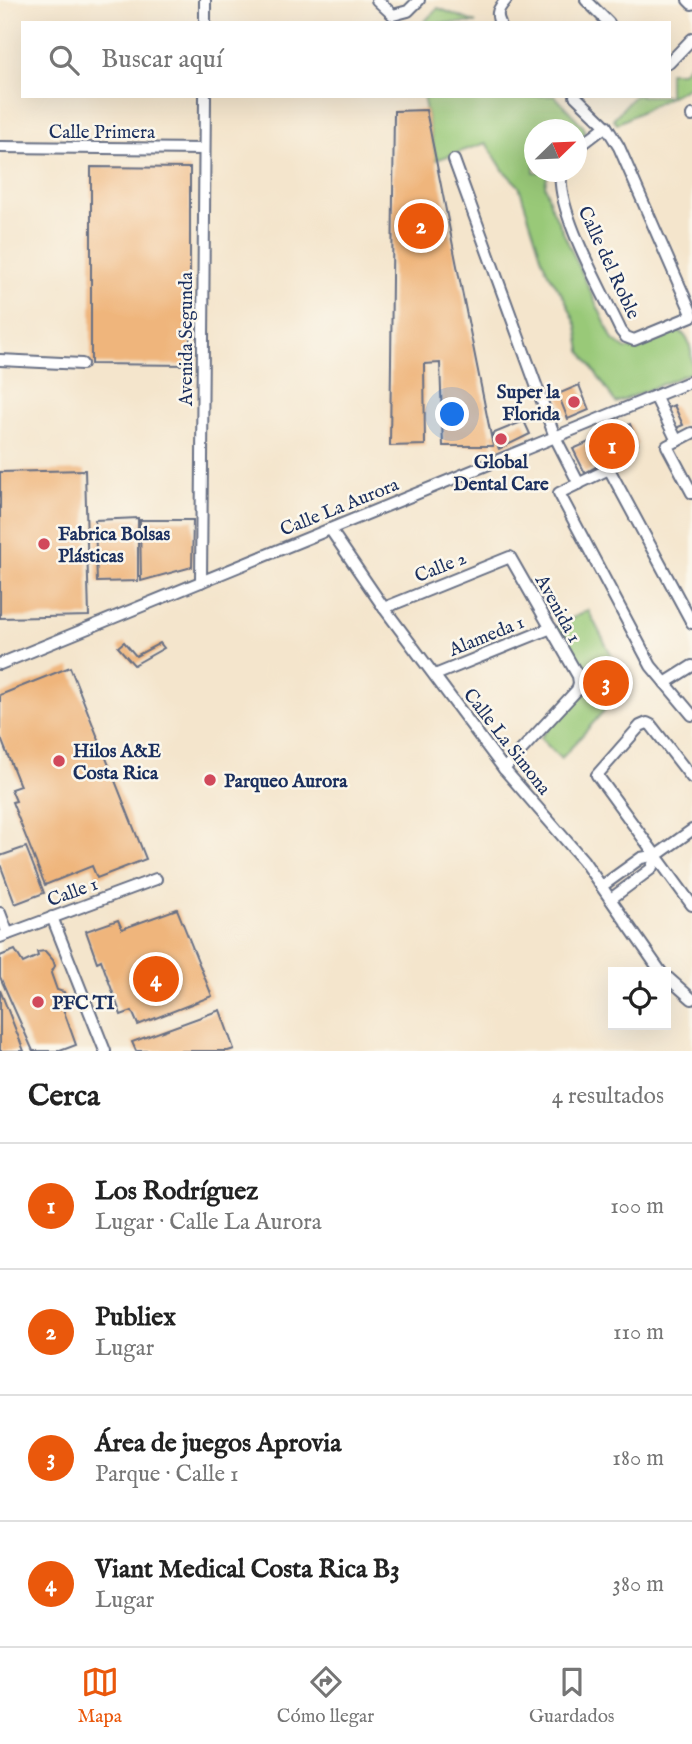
<!DOCTYPE html>
<html lang="es">
<head>
<meta charset="utf-8">
<style>
	body { margin:0; font-family:"IM FELL English",serif; background:#f2f2f2; color:#222 }
	.controls { position:absolute; right:21px; bottom:21px; display:grid; overflow:hidden; border-radius:0px; box-shadow:0 7px 28px #0002 }
	.controls button { width:63px; height:63px; display:grid; place-items:center; padding:0; border:0; border-bottom:2px solid #e0e0e0; background:#fff; color:#222; font:35px sans-serif }
	.compass { position:absolute; left:524px; top:119px; width:63px; height:63px; border-radius:50%; background:#fff; box-shadow:0 7px 28px #0002; rotate:67deg }
	.you { position:absolute; left:453px; top:415px; width:24px; height:24px; margin:-18px; border:5px solid #fff; border-radius:50%; background:#1a73e8; box-shadow:0 0 0 10px #1a73e833 }
	.badge { display:grid; place-items:center; width:46px; height:46px; border-radius:50%; background:#ea580c; color:#fff; font-size:23px; font-weight:700 }
	.pin { position:absolute; translate:-50% -50%; border:4px solid #fff; box-shadow:0 2px 7px #0006 }
	.list { margin:0; padding:0; list-style:none }
	h2 { display:flex; justify-content:space-between; align-items:center; height:91px; margin:0; padding:0 28px; font-size:30px }
	h2 small { font-size:23px; font-weight:400; color:#767676 }
	.list li { display:grid; grid-template-columns:46px 1fr auto; gap:21px; align-items:center; box-sizing:border-box; height:126px; padding:0 28px; border-top:2px solid #e0e0e0 }
	.list b { display:block; font-size:26px; white-space:nowrap }
	.list p { margin:0; font-size:23px; white-space:nowrap; color:#767676 }
	.list em { font-size:23px; font-style:normal; color:#767676 }
	.icon { flex:none; width:38px; height:38px; fill:none; stroke:currentColor; stroke-width:2; stroke-linecap:round; stroke-linejoin:round }
	.map { position:relative; flex:none; width:692px; height:1051px; overflow:hidden }
	.search { position:absolute; background:#fff; box-shadow:0 7px 28px #0002; left:21px; right:21px; top:21px; height:77px; display:flex; align-items:center; gap:18px; box-sizing:border-box; padding:0 24px; border-radius:0px; color:#767676; font-size:26px }
	.sheet { height:595px; background:#fff }
	nav { display:flex; justify-content:space-around; align-items:center; box-sizing:border-box; height:98px; border-top:2px solid #e0e0e0; background:#fff; font-size:19px; color:#767676 }
	nav a { display:grid; justify-items:center; gap:4px }
	nav .on { color:#ea580c }
	.map>svg:first-child { display:block }
	.green { fill:#99c978; stroke:#5a7c6b; stroke-width:2 }
	.building { fill:#efb57c }
	.lines { fill:none; stroke-linecap:round; stroke-linejoin:round }
	.minor-casing { stroke:#676f84; stroke-width:14 }
	.minor { stroke:#fff; stroke-width:10 }
	.poi-dot { fill:#d1495b; stroke:#fbf7ec; stroke-width:2.5 }
	.labels { text-anchor:middle; stroke-width:5; stroke-linejoin:round; paint-order:stroke }
	.street-label { font-size:19px; fill:#1b2f5e; stroke:#fbf7ec }
	.poi-label { font-size:19px; font-weight:bold; fill:#1b2f5e; stroke:#fbf7ec; text-anchor:start }
</style>
</head>
<body>
<div class="map">
<svg width="692" height="1051" viewBox="0 0 692 1051">
	<rect width="100%" height="100%" fill="#fbf7ec"/>
	<filter id="ink" filterUnits="userSpaceOnUse"><feTurbulence type="fractalNoise" baseFrequency=".0143" numOctaves="2"/><feDisplacementMap in="SourceGraphic" scale="14" xChannelSelector="R" yChannelSelector="G"/><feConvolveMatrix kernelMatrix="1 2 1 2 8 2 1 2 1" color-interpolation-filters="sRGB"/></filter>
	<filter id="wash" filterUnits="userSpaceOnUse"><feTurbulence type="fractalNoise" baseFrequency=".00686" numOctaves="4" result="noise"/><feDisplacementMap in="SourceGraphic" scale="28" xChannelSelector="R" yChannelSelector="G"/><feGaussianBlur stdDeviation="1.57" result="paint"/><feColorMatrix in="noise" values="0 0 0 0 0 0 0 0 0 0 0 0 0 0 0 0 0 1.4 0 .05"/><feComposite in="paint" operator="in"/></filter>
	<g filter="url(#wash)">
		<rect width="100%" height="100%" fill="#f4e5cc"/>
		<!-- green -->
		<g class="green">
			<polygon points="438,8 476,23 423,23"/>
			<polygon points="692,61 692,85 617,124 613,119 634,96 669,96 669,72 682,72"/>
			<path d="M423,96h132l28,30 2,6 -8,12 -1,-14h-42v42h14l-3,13 6,21 62,134 13,9h9l42,-19c15,6 15,26 15,42l-76,31 -35,-52 -4,-25 -12,-27 -18,-28 -6,-15 -22,-70 -15,-15 -18,-28 -50,17z"/>
			<polygon points="588,610 627,685 561,759 540,738 579,694 585,686 585,681 555,627"/>
		</g>
		<g id="blocks">
			<!-- building -->
			<g class="building">
				<polygon points="426,110 462,291 493,446 443,446 440,363 424,364 425,445 390,446 394,111"/>
				<polygon points="91,167 190,168 190,365 91,364"/>
				<polygon points="579,385 589,410 568,419 558,394"/>
				<polygon points="674,405 683,425 674,429 665,409"/>
				<polygon points="524,421 530,434 499,449 492,434"/>
				<polygon points="630,424 638,444 585,473 573,449"/>
				<polygon points="85,470 89,616 0,618 0,472"/>
				<polygon points="138,518 138,581 97,582 95,520"/>
				<polygon points="140,520 193,520 192,567 141,581"/>
				<polygon points="124,642 136,656 160,643 164,648 134,665 118,647"/>
				<polygon points="70,667 146,859 97,878 92,866 45,885 12,802 16,801 11,789 20,786 0,736 0,695"/>
				<polygon points="26,847 44,893 15,904 0,864 0,856"/>
				<polygon points="177,909 212,996 138,1025 132,1011 121,1015 101,960 97,962 86,931 118,920 122,929"/>
				<polygon points="15,950 23,963 38,956 37,952 45,951 53,960 55,966 51,973 57,990 64,992 66,999 62,1006 76,1045 60,1051 33,1051 0,977 0,956"/>
				<polygon points="0,990 24,1051 0,1051"/>
				<polygon points="220,1010 234,1049 228,1051 136,1051 132,1042"/>
			</g>
		</g>
	</g>
	<g filter="url(#ink)">
		<use href="#blocks" fill-opacity="0" stroke="#676f84" stroke-width="2"/>
		<g class="lines">
			<!-- minor casing -->
			<g class="minor-casing">
				<g id="minor">
					<polyline points="377,0 393,15 408,11 419,0"/>
					<polyline points="586,0 609,23"/>
					<polyline points="688,0 692,4"/>
					<polyline points="205,23 205,0"/>
					<path d="M500,23c-5,-10 -1,-15 6,-23"/>
					<polyline points="669,63 692,39"/>
					<polyline points="575,96 606,126 619,147 692,314"/>
					<polyline points="692,115 692,116"/>
					<polyline points="0,147 204,149"/>
					<polyline points="576,149 606,126"/>
					<polyline points="454,160 555,437 579,484"/>
					<path d="M561,172c-5,40 42,120 60,159l5,6 8,3 58,-24"/>
					<polyline points="0,360 82,364"/>
					<polyline points="655,396 677,441"/>
					<polyline points="692,433 667,446 692,493"/>
					<polyline points="330,529 384,608 504,769 583,860 661,972"/>
					<polyline points="201,582 205,96"/>
					<polyline points="384,608 510,557 578,676 579,683 577,690 504,769"/>
					<polyline points="692,623 609,469 559,493 651,666 692,715"/>
					<polyline points="0,664 692,381"/>
					<polyline points="435,675 551,628"/>
					<polyline points="665,683 692,666"/>
					<polyline points="692,778 651,725 647,723 640,726 597,775 692,905"/>
					<polyline points="602,886 641,858 657,855 692,830"/>
					<polyline points="612,898 651,869 657,855"/>
					<polyline points="0,913 8,934"/>
					<polyline points="52,917 105,1051"/>
					<polyline points="0,937 156,879"/>
					<polyline points="666,976 692,999"/>
				</g>
			</g>
			<!-- minor -->
			<use href="#minor" class="minor"/>
		</g>
	</g>
	<!-- markers -->
	<g class="poi-dot">
		<circle cx="574" cy="402" r="7"/>
		<circle cx="501" cy="439" r="7"/>
		<circle cx="44" cy="544" r="7"/>
		<circle cx="59" cy="761" r="7"/>
		<circle cx="210" cy="780" r="7"/>
		<circle cx="38" cy="1002" r="7"/>
	</g>
	<g class="labels">
		<!-- street labels -->
		<g class="street-label">
			<text x="102" y="138">Calle Primera</text>
			<text transform="translate(610 262) rotate(65)" y="7">Calle del Roble</text>
			<text transform="translate(185 339) rotate(-90)" y="7">Avenida Segunda</text>
			<text transform="translate(339 506) rotate(-22)" y="7">Calle La Aurora</text>
			<text transform="translate(440 566) rotate(-22)" y="7">Calle 2</text>
			<text transform="translate(559 608) rotate(61)" y="7">Avenida 1</text>
			<text transform="translate(486 635) rotate(-22)" y="7">Alameda 1</text>
			<text transform="translate(508 741) rotate(52)" y="7">Calle La Simona</text>
			<text transform="translate(72 891) rotate(-20)" y="7">Calle 1</text>
		</g>
		<!-- poi labels -->
		<g class="poi-label">
			<text x="560" y="398" text-anchor="end">Super la<tspan x="560" dy="22">Florida</tspan></text>
			<text x="501" y="468" text-anchor="middle">Global<tspan x="501" dy="22">Dental Care</tspan></text>
			<text x="58" y="540">Fabrica Bolsas<tspan x="58" dy="22">Plásticas</tspan></text>
			<text x="73" y="757">Hilos A&amp;E<tspan x="73" dy="22">Costa Rica</tspan></text>
			<text x="224" y="787">Parqueo Aurora</text>
			<text x="52" y="1009">PFC TI</text>
		</g>
	</g>
</svg>
<div class="controls">
<button><svg class="icon" aria-label="locate" viewBox="0 0 24 24"><circle cx="12" cy="12" r="6"/><path d="M12 2v4M12 18v4M2 12h4M18 12h4"/></svg></button>
</div>
<svg class="compass" viewBox="-18 -18 36 36"><path d="M0-13l5 13h-10z" fill="#e53935"/><path d="M0 13l5-13h-10z" fill="#767676"/></svg>
<div class="you"></div>
<div class="pin badge" style="left:612px;top:446px">1</div>
<div class="pin badge" style="left:421px;top:226px">2</div>
<div class="pin badge" style="left:606px;top:683px">3</div>
<div class="pin badge" style="left:156px;top:979px">4</div>
<div class="search"><svg class="icon" aria-label="search" viewBox="0 0 24 24"><circle cx="10" cy="10" r="6"/><path d="M15 15l6 6"/></svg>Buscar aquí</div>
</div>
<section class="sheet">
<h2>Cerca<small>4 resultados</small></h2>
<ul class="list">
<li><span class="badge">1</span><div><b>Los Rodríguez</b><p>Lugar · Calle La Aurora</p></div><em>100 m</em></li>
<li><span class="badge">2</span><div><b>Publiex</b><p>Lugar</p></div><em>110 m</em></li>
<li><span class="badge">3</span><div><b>Área de juegos Aprovia</b><p>Parque · Calle 1</p></div><em>180 m</em></li>
<li><span class="badge">4</span><div><b>Viant Medical Costa Rica B3</b><p>Lugar</p></div><em>380 m</em></li>
</ul>
</section>
<nav>
<a class="on"><svg class="icon" aria-label="map" viewBox="0 0 24 24"><path d="M3 6l6-2 6 2 6-2v14l-6 2-6-2-6 2zM9 4v14M15 6v14"/></svg>Mapa</a>
<a><svg class="icon" aria-label="directions" viewBox="0 0 24 24"><path d="M12 3l9 9-9 9-9-9zM9 14v-3h6M13 9l2 2-2 2"/></svg>Cómo llegar</a>
<a><svg class="icon" aria-label="saved" viewBox="0 0 24 24"><path d="M7 4h10v16l-5-4-5 4z"/></svg>Guardados</a>
</nav>
</body>
</html>
